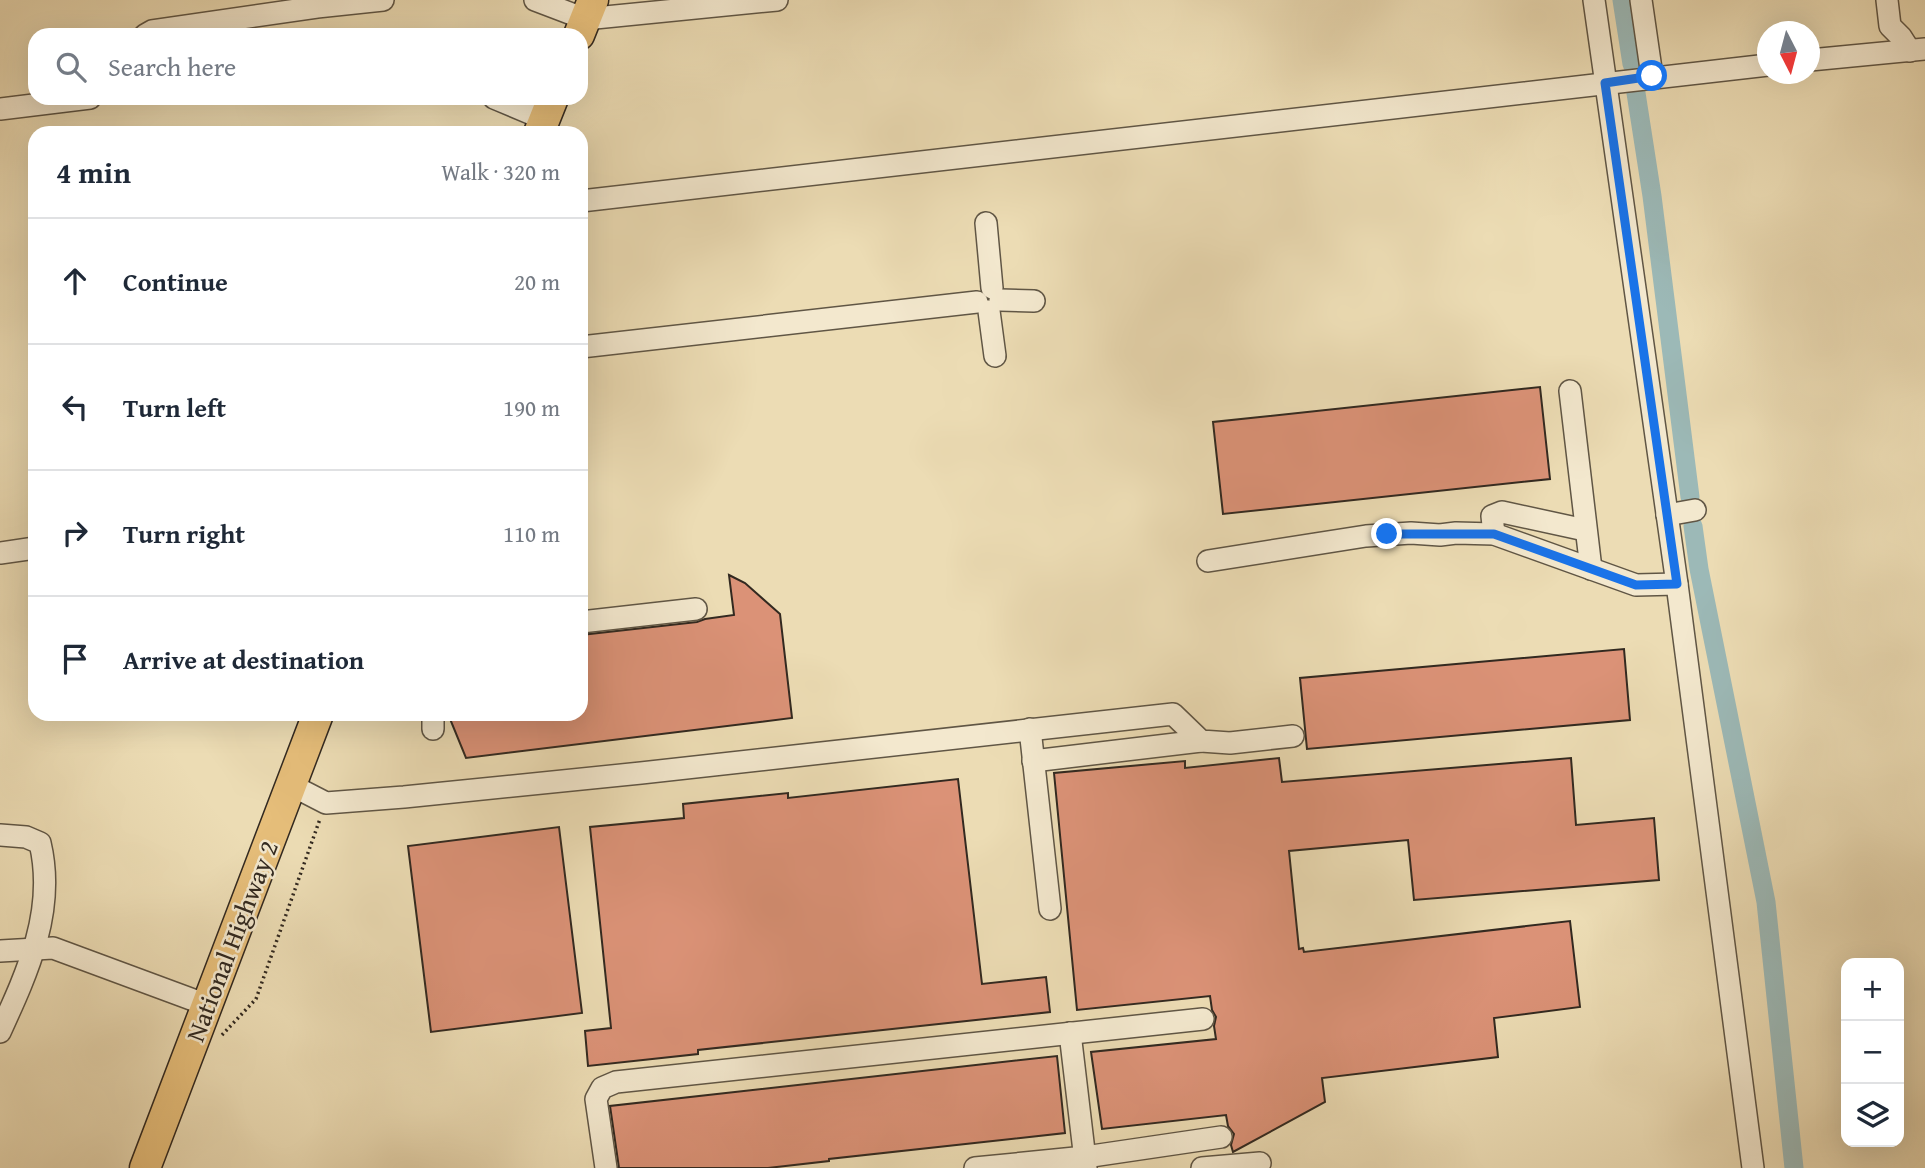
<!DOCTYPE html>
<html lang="en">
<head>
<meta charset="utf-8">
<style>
	body { margin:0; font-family:"Gentium Book Plus",serif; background:#f2f2f3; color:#1f2937 }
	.controls { position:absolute; right:21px; bottom:21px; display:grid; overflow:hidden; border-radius:14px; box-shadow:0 7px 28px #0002 }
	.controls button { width:63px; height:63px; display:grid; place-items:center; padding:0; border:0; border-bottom:2px solid #e0e1e3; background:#fff; color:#1f2937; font:35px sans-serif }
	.compass { position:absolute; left:1757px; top:21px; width:63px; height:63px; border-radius:50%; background:#fff; box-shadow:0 7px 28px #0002; rotate:174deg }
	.stop { position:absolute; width:21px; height:21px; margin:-16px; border:5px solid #1a73e8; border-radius:50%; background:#fff }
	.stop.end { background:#1a73e8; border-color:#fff; box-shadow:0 2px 7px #0008 }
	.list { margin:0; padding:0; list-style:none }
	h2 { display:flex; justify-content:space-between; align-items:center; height:91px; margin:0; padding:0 28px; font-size:30px }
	h2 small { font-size:23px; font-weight:400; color:#747a83 }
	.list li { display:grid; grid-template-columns:46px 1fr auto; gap:21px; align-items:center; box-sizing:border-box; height:126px; padding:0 28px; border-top:2px solid #e0e1e3 }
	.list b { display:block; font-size:26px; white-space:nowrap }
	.list em { font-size:23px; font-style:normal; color:#747a83 }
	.icon { flex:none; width:38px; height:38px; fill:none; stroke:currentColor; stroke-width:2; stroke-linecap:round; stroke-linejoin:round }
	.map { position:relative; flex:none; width:1925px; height:1168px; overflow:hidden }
	.search { position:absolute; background:#fff; box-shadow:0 7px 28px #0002; left:28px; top:28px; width:560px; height:77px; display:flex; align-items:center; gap:18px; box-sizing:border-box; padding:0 24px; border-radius:21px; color:#747a83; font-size:26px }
	.panel { position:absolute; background:#fff; box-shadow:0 7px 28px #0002; left:28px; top:126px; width:560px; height:595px; border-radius:21px }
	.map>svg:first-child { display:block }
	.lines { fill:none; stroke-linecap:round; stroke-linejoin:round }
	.canal { stroke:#9cb9b7; stroke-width:19 }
	.building { fill:#db9277; stroke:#322920; stroke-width:2 }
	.minor-casing { stroke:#605645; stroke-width:24 }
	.highway-casing { stroke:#322920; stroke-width:33 }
	.path { stroke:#322920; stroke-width:3.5; stroke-dasharray:2 3.5; stroke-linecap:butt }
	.minor { stroke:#f3e8ce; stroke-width:21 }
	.highway { stroke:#e6be7a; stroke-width:30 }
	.route { stroke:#1a73e8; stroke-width:9 }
	.labels { text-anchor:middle; stroke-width:5; stroke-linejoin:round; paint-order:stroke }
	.street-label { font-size:26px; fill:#322920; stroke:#f3e8ce }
</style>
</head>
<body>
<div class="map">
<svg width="1925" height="1168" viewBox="0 0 1925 1168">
	<rect width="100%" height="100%" fill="#ecdcb4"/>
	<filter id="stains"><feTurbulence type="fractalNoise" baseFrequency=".00286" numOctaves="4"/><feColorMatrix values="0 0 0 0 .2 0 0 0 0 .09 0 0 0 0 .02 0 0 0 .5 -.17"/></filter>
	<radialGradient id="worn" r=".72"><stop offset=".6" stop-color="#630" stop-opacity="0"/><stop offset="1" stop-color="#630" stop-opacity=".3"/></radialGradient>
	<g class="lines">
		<!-- canal -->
		<g class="canal">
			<polyline points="1622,0 1632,64"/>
			<polyline points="1636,93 1652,196 1690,497"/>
			<polyline points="1693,526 1699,569 1766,902 1794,1168"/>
		</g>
	</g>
	<!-- building -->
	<g class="building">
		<polygon points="1540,387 1550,479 1223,514 1213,422"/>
		<polygon points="729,575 745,583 780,614 792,718 466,758 448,714 581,714 581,635 697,622 705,619 734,615"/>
		<polygon points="1624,649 1630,720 1307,749 1300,678"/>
		<polygon points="1279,758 1282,782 1571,758 1576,825 1654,818 1659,880 1414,900 1408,840 1289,851 1299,949 1303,948 1304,952 1570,921 1580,1007 1494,1018 1498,1057 1322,1078 1325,1102 1233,1152 1231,1145 1234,1134 1228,1126 1226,1115 1102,1129 1091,1052 1216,1039 1214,1026 1216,1017 1212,1010 1210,996 1077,1010 1054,773 1185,761 1185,768"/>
		<polygon points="958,779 982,984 1046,977 1050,1012 698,1050 698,1054 588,1066 585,1031 611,1028 590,827 684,818 683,804 788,793 788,798"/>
		<polygon points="559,827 582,1013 431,1032 408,846"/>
		<polygon points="1057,1056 1065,1133 829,1159 829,1161 768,1168 619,1168 610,1106"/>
	</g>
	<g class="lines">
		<!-- minor casing -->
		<g class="minor-casing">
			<g id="minor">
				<polyline points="535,0 585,19 777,0"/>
				<polyline points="1594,0 1677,584 1753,1168"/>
				<polyline points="1641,0 1652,76"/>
				<polyline points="1887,0 1890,26 1901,37 1910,51"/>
				<polyline points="145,35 152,31 317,7 383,0"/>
				<polyline points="1810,60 1925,49"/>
				<polyline points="494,98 544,119"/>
				<polyline points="0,109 90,98"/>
				<polyline points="581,201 1768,65"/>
				<polyline points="986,223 992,288"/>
				<polyline points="1000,300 1034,301"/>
				<polyline points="989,311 995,356"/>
				<polyline points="581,347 977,302"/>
				<polyline points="1570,391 1591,569"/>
				<polyline points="1667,515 1695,510"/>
				<polyline points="1494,534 1492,516 1502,512 1585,530"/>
				<polyline points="0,553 35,548"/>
				<polyline points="1208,561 1366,536 1411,533 1440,535 1456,533 1494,534 1636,585 1677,584"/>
				<polyline points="581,622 696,609"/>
				<polyline points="433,714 433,729"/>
				<polyline points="1030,729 1050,909"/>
				<polyline points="1033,761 1201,741"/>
				<polyline points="291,785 326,803 404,797 641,773 1173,714 1201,741 1230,743 1293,736"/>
				<path d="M0,835l26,2 14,6c16,67 -12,128 -40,189"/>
				<polyline points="0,951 53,948 207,1005"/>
				<polyline points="1070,1033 1086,1168"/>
				<polyline points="606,1168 596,1099 602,1088 616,1082 1203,1019"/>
				<polyline points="975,1168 1085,1157 1221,1137"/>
				<polyline points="1202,1168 1260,1163"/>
			</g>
		</g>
		<!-- highway casing -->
		<g class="highway-casing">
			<g id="highway">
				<polyline points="579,35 593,0"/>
				<polyline points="539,133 553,98"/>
				<polyline points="145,1168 318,714"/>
			</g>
		</g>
		<!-- path -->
		<polyline class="path" points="222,1035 256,999 320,819"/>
		<!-- minor -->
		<use href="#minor" class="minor"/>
		<!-- highway -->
		<use href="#highway" class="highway"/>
	</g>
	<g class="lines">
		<!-- route -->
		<polyline class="route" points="1387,534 1494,534 1636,585 1677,584 1605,83 1652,76"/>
	</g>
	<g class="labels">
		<!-- street labels -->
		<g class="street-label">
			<text transform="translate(232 941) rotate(-69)" y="9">National Highway 2</text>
		</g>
	</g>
	<rect width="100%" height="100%" filter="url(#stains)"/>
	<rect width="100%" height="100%" fill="url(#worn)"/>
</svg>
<div class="controls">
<button>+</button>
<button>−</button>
<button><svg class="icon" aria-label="layers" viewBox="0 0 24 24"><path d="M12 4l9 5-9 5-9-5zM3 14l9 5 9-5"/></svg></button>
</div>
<svg class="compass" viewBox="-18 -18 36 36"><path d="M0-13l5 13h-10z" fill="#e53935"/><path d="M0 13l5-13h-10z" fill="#747a83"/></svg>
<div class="stop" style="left:1652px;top:76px"></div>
<div class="stop end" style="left:1387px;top:534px"></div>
<div class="search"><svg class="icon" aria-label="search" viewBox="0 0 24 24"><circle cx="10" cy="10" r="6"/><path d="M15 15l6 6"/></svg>Search here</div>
<section class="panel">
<h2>4 min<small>Walk · 320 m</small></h2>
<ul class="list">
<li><svg class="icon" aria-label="ahead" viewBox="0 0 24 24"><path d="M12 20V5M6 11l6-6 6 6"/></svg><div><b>Continue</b></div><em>20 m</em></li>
<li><svg class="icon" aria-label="left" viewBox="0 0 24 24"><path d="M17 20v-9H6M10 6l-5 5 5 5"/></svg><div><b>Turn left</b></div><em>190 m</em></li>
<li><svg class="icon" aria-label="right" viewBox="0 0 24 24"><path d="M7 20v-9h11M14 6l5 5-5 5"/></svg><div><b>Turn right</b></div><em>110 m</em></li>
<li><svg class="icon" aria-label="arrive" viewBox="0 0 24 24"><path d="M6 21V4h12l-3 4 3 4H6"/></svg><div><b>Arrive at destination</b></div></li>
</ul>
</section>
</div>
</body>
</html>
